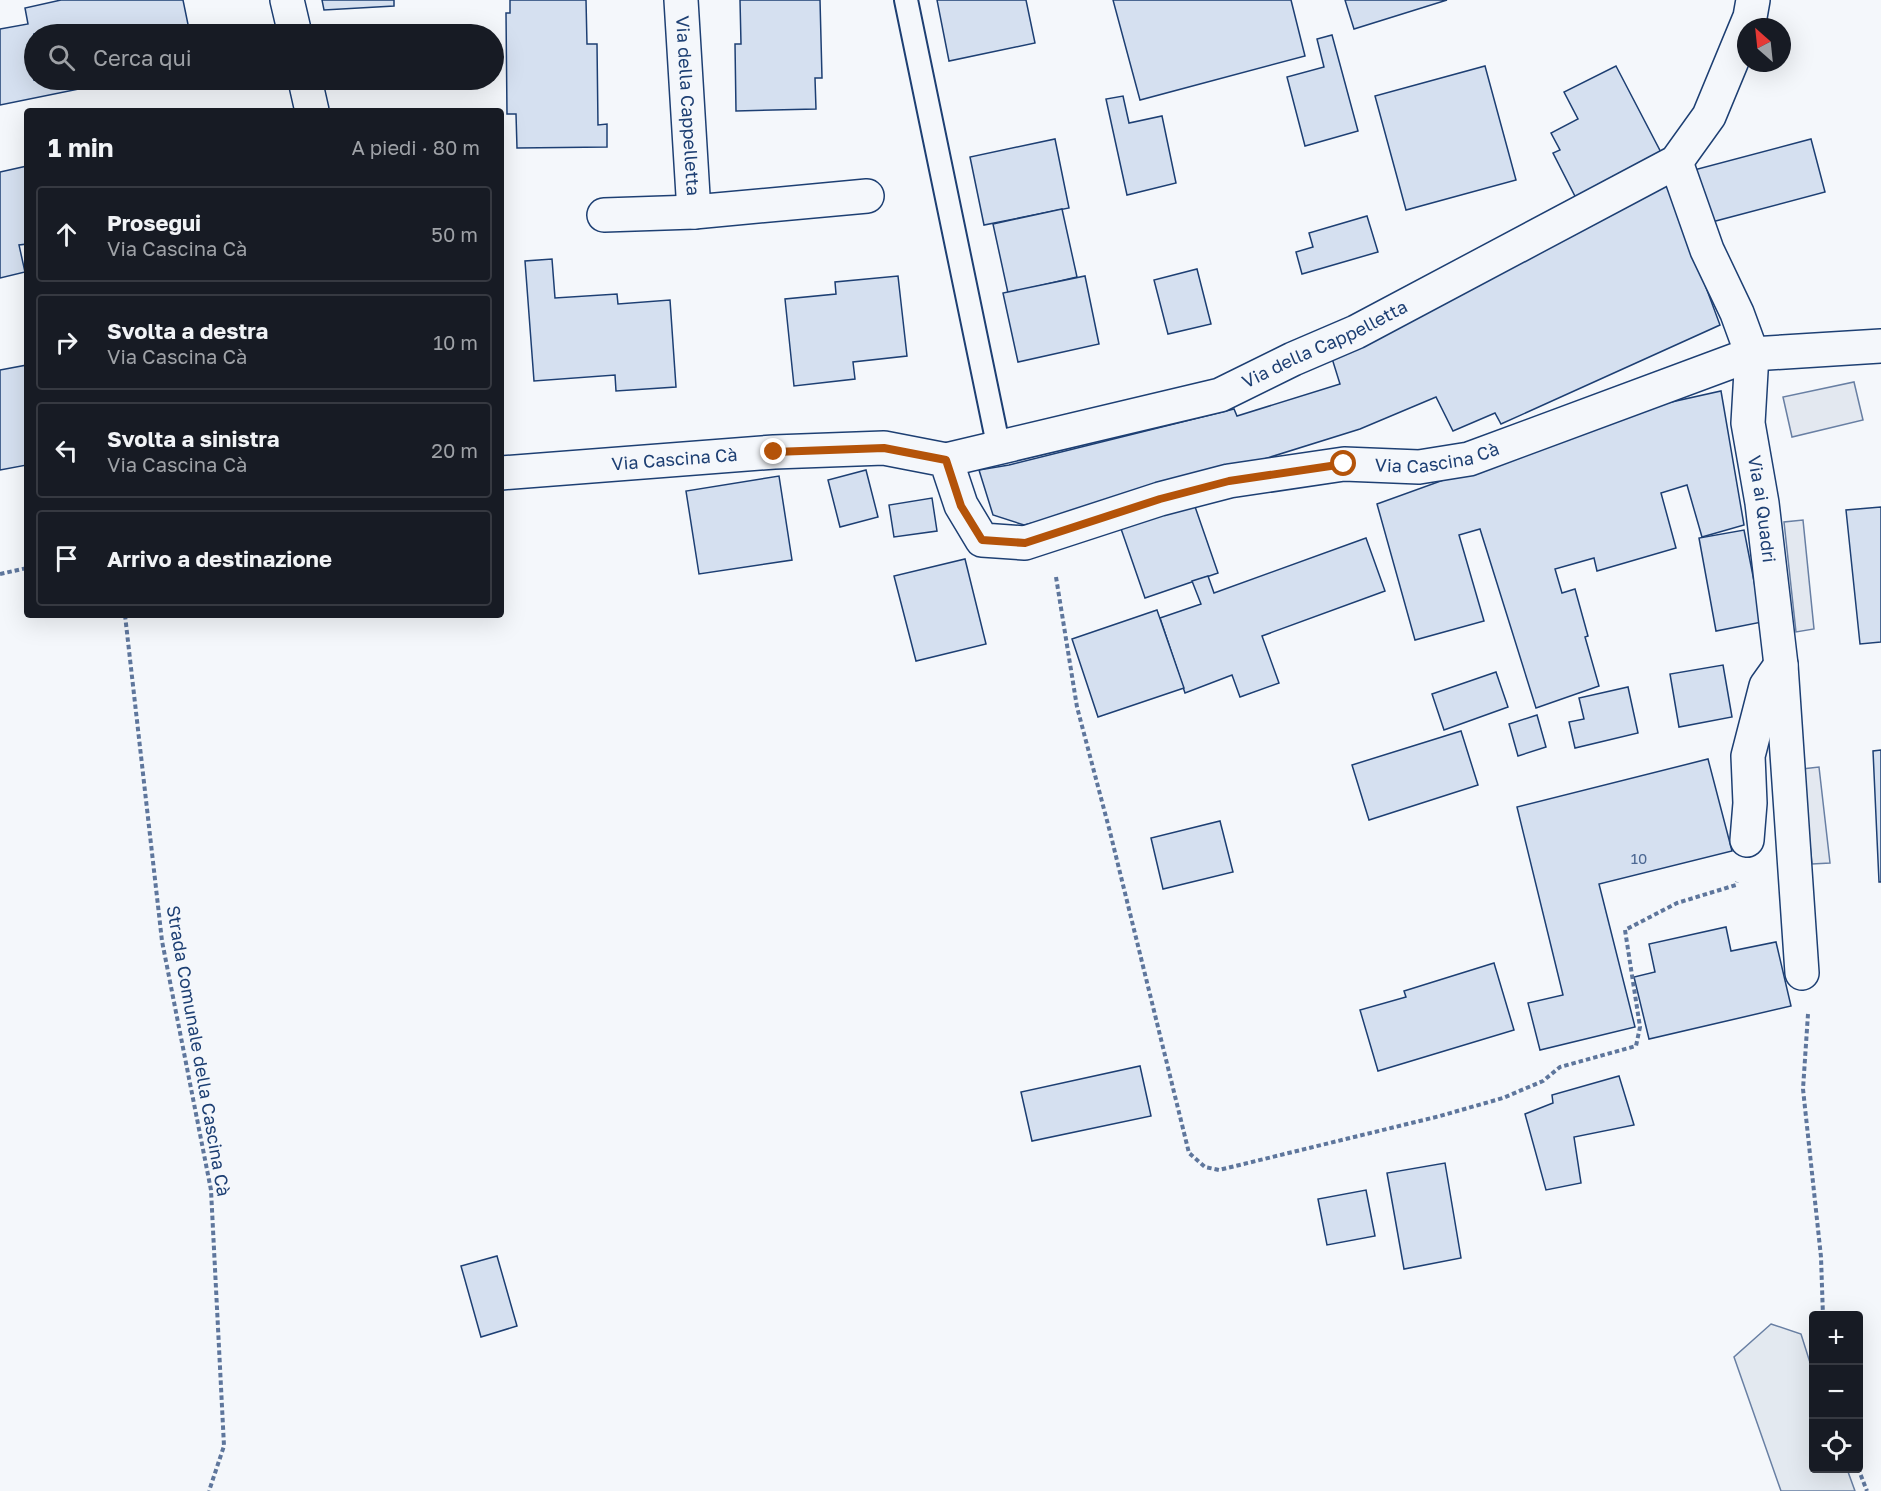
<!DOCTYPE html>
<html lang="it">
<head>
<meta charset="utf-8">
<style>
	body { margin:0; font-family:"Golos Text",sans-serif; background:#20242c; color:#f1f3f6 }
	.controls { position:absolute; right:18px; bottom:18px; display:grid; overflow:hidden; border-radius:6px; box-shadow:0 6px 24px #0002 }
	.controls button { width:54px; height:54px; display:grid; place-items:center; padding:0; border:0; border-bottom:2px solid #363941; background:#171b24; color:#f1f3f6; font:30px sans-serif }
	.compass { position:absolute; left:1737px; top:18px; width:54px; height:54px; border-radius:50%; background:#171b24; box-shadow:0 6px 24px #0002; rotate:333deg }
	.stop { position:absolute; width:18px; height:18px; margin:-14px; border:4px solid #b45309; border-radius:50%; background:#fff }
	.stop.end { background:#b45309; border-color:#fff; box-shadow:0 2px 6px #0008 }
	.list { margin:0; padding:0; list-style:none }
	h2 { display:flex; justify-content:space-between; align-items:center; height:78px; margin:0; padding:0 24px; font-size:26px }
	h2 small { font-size:20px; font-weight:400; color:#9ea1a6 }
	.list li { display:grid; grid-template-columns:39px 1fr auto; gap:18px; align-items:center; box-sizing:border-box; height:96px; margin:0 12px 12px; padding:0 12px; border:2px solid #363941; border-radius:6px }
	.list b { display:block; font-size:22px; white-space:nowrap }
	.list p { margin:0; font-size:20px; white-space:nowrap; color:#9ea1a6 }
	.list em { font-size:20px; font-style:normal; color:#9ea1a6 }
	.icon { flex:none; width:33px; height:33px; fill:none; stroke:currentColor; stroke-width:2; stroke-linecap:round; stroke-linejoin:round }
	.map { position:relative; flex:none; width:1881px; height:1491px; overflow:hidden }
	.search { position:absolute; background:#171b24; box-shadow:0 6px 24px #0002; left:24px; top:24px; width:480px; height:66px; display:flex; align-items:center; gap:15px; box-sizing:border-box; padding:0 21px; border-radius:33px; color:#9ea1a6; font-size:22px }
	.panel { position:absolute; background:#171b24; box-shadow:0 6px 24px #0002; left:24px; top:108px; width:480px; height:510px; border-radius:6px }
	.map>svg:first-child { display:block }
	.green { fill:#e3e9f0; stroke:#687fa3; stroke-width:1.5 }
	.parking { fill:#e3e8f0; stroke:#687fa3; stroke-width:1.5 }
	.building { fill:#d5e0f0; stroke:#1d3f73; stroke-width:1.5 }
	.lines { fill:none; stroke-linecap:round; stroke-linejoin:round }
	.service-casing { stroke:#1d3f73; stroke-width:26 }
	.minor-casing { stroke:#1d3f73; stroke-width:36 }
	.path { stroke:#5e769c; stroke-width:4; stroke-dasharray:4.5 3; stroke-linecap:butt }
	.service { stroke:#f4f7fb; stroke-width:22 }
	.minor { stroke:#f4f7fb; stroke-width:33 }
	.route { stroke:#b45309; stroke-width:8 }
	.labels { text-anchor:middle; stroke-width:4.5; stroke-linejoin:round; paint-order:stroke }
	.number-label { font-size:15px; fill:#4b6792 }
	.street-label { font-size:18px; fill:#1d3f73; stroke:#f4f7fb }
</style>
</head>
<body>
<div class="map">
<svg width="1881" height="1491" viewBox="0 0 1881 1491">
	<rect width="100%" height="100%" fill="#f4f7fb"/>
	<!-- green -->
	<polygon class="green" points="1771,1324 1801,1334 1813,1372 1814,1468 1847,1469 1855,1491 1781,1491 1734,1357"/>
	<!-- parking -->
	<g class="parking">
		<polygon points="1854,382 1863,420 1792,437 1783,397"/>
		<polygon points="1803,520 1814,629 1796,632 1784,522"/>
		<polygon points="1819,767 1830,863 1812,864 1802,769"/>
	</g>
	<!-- building -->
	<g class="building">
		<polygon points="61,0 183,0 190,34 34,34 34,80 123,80 0,105 0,29 28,24 25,8"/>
		<polygon points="322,0 394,0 394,6 324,10"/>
		<polygon points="510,0 586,0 587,44 597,44 598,125 607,124 607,147 517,148 516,114 507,114 506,13 510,13"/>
		<polygon points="740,0 820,0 822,78 815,78 816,109 736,111 735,44 741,44"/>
		<polygon points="937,0 1026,0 1035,43 949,61"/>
		<polygon points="1113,0 1291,0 1305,56 1140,100"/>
		<polygon points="1345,0 1447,0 1354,29"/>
		<polygon points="1332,35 1358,131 1305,146 1287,77 1324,67 1317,39"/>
		<polygon points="1485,66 1516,180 1406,210 1375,96"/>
		<polygon points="1616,66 1666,162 1580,206 1553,153 1560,150 1551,133 1578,119 1564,92"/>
		<polygon points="1123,96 1129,123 1162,116 1176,183 1127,195 1106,99"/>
		<polygon points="1055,139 1069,208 984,225 970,157"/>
		<polygon points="1811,139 1825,192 1708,223 1694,170"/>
		<polygon points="27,166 27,244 19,245 25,272 0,278 0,172"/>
		<polygon points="1668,185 1720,325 1501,424 1495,413 1453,431 1436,397 1360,429 1152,494 1024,525 993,515 979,470 1009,465 1234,409 1237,416 1340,384 1330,352"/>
		<polygon points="1062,209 1077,277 1008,293 993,224"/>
		<polygon points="1367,216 1378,252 1302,274 1296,252 1313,247 1309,233"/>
		<polygon points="552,259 555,298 617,294 618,304 670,300 676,387 616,391 615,375 534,381 525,261"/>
		<polygon points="1197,269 1211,324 1168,334 1154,280"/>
		<polygon points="898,276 907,356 853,362 855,379 794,386 785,299 836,294 835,282"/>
		<polygon points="1085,276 1099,344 1018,362 1003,293"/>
		<polygon points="27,365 27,465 0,470 0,370"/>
		<polygon points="1721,391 1744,525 1702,537 1687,485 1661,493 1676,548 1597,571 1594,558 1555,569 1562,593 1575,589 1588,636 1585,637 1599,686 1536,708 1480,529 1459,535 1484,621 1415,640 1377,504 1640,409"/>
		<polygon points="866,470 878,517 840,527 828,480"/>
		<polygon points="779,476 792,560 699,574 686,491"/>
		<polygon points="932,498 937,531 894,537 889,505"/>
		<polygon points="1192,498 1218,573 1145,598 1119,523"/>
		<polygon points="1881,507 1881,642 1860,644 1846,510"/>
		<polygon points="1744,530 1762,622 1716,631 1699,538"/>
		<polygon points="1366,538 1385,591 1262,636 1279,683 1240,697 1232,675 1185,693 1160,618 1201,604 1192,581 1208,576 1214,593"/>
		<polygon points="965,559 986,644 916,661 894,576"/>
		<polygon points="1157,610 1184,688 1098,717 1072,639"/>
		<polygon points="1723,665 1732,717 1679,727 1670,674"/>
		<polygon points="1496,672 1508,707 1444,730 1432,694"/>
		<polygon points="1628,687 1638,733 1575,748 1569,722 1584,719 1579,698"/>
		<polygon points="1537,715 1546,747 1518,756 1509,724"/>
		<polygon points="1461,731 1478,785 1369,820 1352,765"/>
		<polygon points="1881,750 1881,882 1879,882 1873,751"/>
		<polygon points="1708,759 1732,851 1599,884 1635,1027 1540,1050 1528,1003 1563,995 1517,807"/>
		<polygon points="1220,821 1233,872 1163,889 1151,838"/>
		<polygon points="1726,927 1731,951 1776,942 1791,1006 1649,1039 1634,977 1655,972 1649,944"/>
		<polygon points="1494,963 1514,1030 1378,1071 1360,1010 1406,997 1404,991"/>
		<polygon points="1140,1066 1151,1116 1032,1141 1021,1092"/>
		<polygon points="1619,1076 1634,1125 1574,1137 1581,1183 1546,1190 1525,1114 1553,1103 1552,1095"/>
		<polygon points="1445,1163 1461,1258 1404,1269 1387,1173"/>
		<polygon points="1366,1190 1375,1236 1327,1245 1318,1199"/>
		<polygon points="497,1256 517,1326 481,1337 461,1266"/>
	</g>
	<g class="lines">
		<!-- service casing -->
		<g class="service-casing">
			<polyline id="service" points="906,0 999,449"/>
		</g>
		<!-- minor casing -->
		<g class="minor-casing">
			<g id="minor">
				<polyline points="287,0 295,34"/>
				<path id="s1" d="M681,0l13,212"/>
				<polyline points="305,80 312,111"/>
				<path id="s2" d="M1676,162l31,88 30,63 15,41 -4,69 14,80 19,162 21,308"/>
				<polyline points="604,215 694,212 867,196"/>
				<path id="s3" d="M946,460l274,-65 73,-36 63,-27 320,-170 33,-46 41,-99 3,-17"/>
				<path id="s4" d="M501,473l273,-21 110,-4 62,12 15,45 21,35 43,3 135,-44 69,-18 115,-17 75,3 50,-8 283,-105 129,-8"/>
				<polyline points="1747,840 1750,803 1748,756 1766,686 1781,665"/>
			</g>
		</g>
		<!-- path -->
		<g class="path">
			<polyline points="0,574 27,568"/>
			<polyline points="1056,577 1077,707 1110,832 1189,1153 1205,1167 1219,1170 1440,1116 1503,1098 1543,1081 1560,1067 1636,1046 1640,1027 1625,930 1677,903 1736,885 1737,882"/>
			<polyline points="125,615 162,941 211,1190 224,1446 209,1491"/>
			<polyline points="1808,1014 1803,1089 1821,1257 1823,1316"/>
			<polyline points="1858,1468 1867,1491"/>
		</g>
		<!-- service -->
		<use href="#service" class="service"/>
		<!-- minor -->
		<use href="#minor" class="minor"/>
	</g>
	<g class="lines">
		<!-- route -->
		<polyline class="route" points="774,452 884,448 946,460 961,506 982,540 1025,543 1160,499 1229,481 1344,464"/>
	</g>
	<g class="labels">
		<!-- number labels -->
		<g class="number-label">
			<text x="1639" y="864">10</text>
		</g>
		<!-- street labels -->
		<g class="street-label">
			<text dy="6" stroke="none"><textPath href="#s1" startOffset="106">Via della Cappelletta</textPath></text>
			<text dy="6" stroke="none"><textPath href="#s3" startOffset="398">Via della Cappelletta</textPath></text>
			<text dy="6" stroke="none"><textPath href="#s4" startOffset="1002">Via Cascina Cà</textPath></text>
			<text dy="6" stroke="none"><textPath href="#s4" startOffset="174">Via Cascina Cà</textPath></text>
			<text dy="6" stroke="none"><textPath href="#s2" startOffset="363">Via ai Quadri</textPath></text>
			<text transform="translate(198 1051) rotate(80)" y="6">Strada Comunale della Cascina Cà</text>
		</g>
	</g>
</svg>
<div class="controls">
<button>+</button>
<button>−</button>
<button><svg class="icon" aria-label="locate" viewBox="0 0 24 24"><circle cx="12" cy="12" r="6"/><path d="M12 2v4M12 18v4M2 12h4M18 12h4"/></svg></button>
</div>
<svg class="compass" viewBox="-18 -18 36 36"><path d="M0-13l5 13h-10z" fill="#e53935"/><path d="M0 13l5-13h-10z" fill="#9ea1a6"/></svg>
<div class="stop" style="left:1344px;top:464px"></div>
<div class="stop end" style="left:774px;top:452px"></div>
<div class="search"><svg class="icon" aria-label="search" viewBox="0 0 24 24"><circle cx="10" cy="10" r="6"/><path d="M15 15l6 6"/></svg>Cerca qui</div>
<section class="panel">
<h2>1 min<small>A piedi · 80 m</small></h2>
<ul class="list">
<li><svg class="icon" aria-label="ahead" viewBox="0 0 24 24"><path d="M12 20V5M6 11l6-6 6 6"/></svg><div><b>Prosegui</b><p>Via Cascina Cà</p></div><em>50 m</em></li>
<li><svg class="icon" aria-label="right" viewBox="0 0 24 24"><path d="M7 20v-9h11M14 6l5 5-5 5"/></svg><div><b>Svolta a destra</b><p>Via Cascina Cà</p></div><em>10 m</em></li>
<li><svg class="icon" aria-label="left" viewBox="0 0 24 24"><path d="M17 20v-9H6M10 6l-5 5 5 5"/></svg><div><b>Svolta a sinistra</b><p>Via Cascina Cà</p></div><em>20 m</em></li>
<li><svg class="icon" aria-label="arrive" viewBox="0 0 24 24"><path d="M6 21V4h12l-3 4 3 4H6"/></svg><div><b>Arrivo a destinazione</b></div></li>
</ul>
</section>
</div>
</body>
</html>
